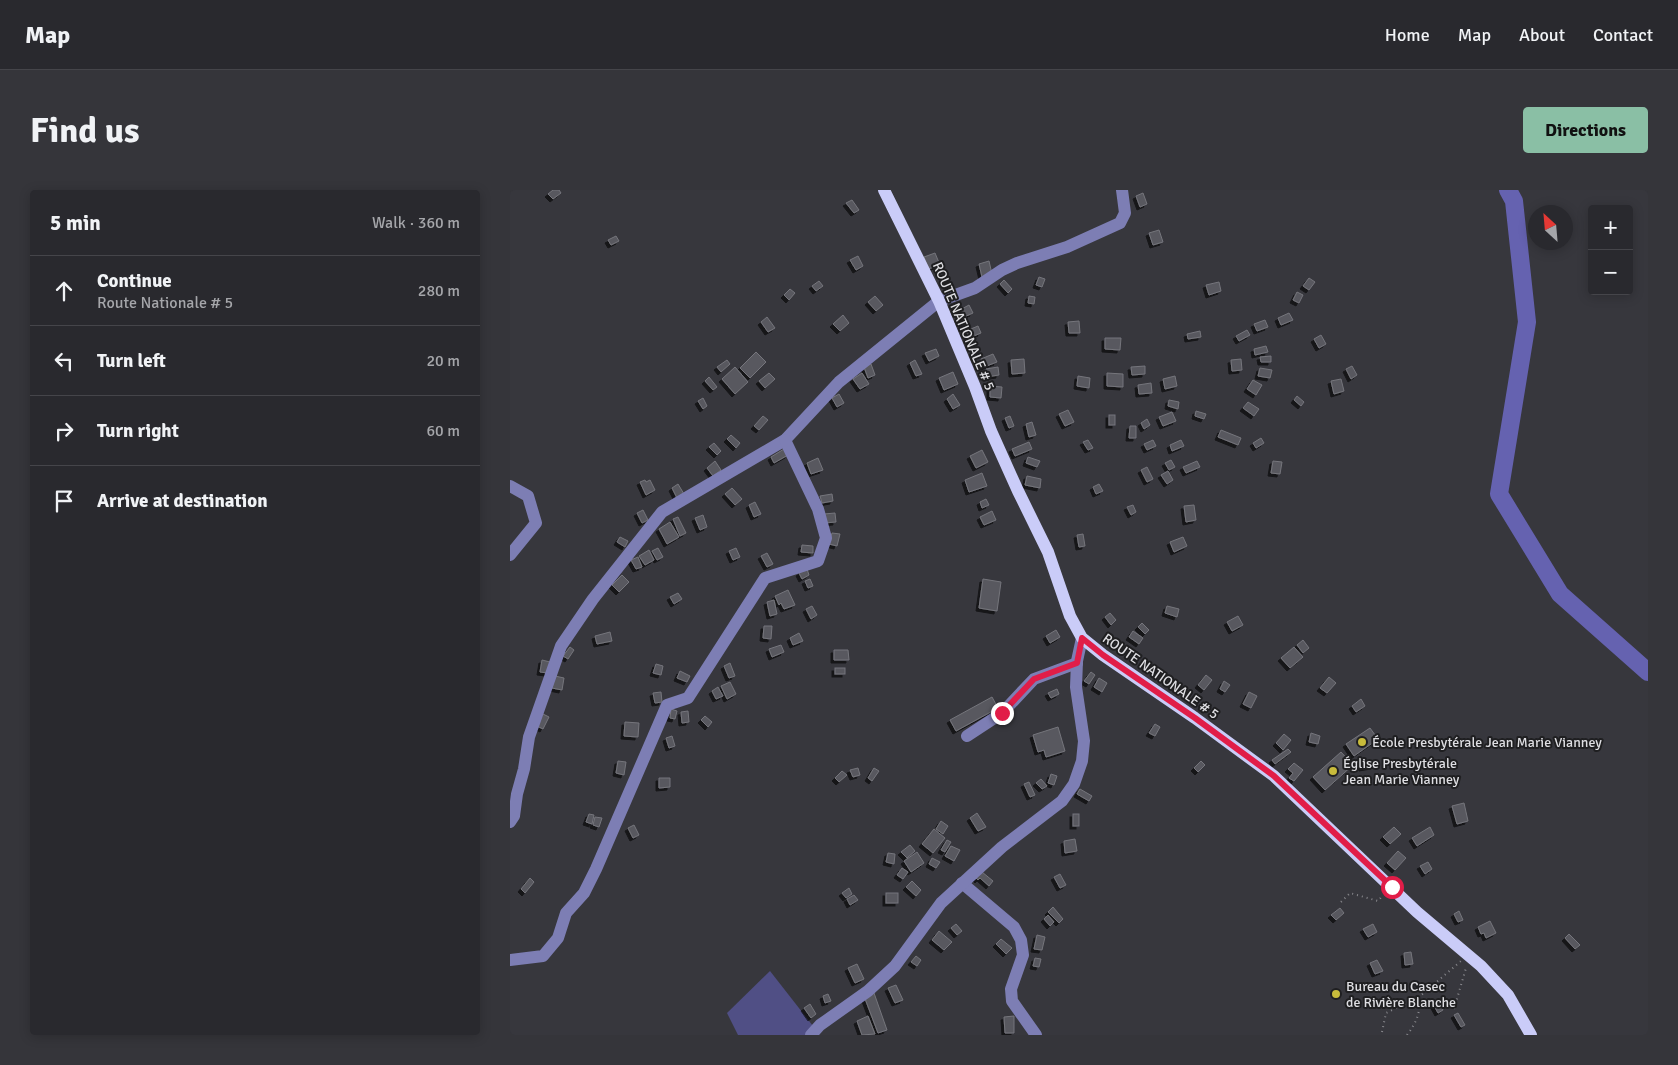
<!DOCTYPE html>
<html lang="en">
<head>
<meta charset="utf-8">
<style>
	body { margin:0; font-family:Signika,sans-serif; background:#35353a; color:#f1f3f6 }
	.controls { position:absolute; right:15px; top:15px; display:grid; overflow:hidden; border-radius:5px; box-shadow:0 2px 12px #0003 }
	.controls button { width:45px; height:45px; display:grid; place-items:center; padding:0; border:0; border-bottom:1px solid #45454a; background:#29292e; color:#f1f3f6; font:25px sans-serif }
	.compass { position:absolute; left:1018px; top:15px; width:45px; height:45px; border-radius:50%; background:#29292e; box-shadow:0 2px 12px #0003; rotate:334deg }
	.stop { position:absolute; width:15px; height:15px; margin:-11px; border:4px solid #e11d48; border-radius:50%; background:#fff }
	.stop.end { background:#e11d48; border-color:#fff; box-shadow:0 1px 5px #0008 }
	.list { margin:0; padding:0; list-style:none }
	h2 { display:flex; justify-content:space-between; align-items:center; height:65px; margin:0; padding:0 20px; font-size:21px }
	h2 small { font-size:16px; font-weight:400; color:#a5a6aa }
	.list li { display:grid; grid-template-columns:32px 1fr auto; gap:15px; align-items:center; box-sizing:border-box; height:70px; padding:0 20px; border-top:1px solid #45454a }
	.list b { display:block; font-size:19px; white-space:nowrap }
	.list p { margin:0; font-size:16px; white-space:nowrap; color:#a5a6aa }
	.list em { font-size:16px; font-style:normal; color:#a5a6aa }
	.icon { flex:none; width:28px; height:28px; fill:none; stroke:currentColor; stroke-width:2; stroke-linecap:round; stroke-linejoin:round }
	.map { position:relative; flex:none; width:1138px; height:845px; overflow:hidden; border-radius:5px }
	header { display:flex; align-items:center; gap:30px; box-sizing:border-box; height:70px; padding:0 25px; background:#29292e; border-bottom:1px solid #45454a }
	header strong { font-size:24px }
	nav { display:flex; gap:28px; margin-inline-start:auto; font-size:18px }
	.intro { display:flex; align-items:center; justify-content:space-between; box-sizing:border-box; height:120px; padding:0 30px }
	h1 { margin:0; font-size:35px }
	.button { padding:12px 22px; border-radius:5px; background:#8abfa5; color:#111; font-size:18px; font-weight:700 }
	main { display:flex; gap:30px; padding:0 30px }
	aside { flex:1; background:#29292e; border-radius:5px; box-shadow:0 2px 12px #0003 }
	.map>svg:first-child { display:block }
	.green { fill:#504f85 }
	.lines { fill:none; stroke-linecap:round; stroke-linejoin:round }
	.river { stroke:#6562b0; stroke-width:18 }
	.building { fill:#58595f; stroke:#75757c; filter:url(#shadow) }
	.path { stroke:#89898e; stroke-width:2; stroke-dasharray:1 4; stroke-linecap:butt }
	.minor { stroke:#7d7eb4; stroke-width:12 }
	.major { stroke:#caccf8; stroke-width:12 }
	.route { stroke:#e11d48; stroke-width:6 }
	.poi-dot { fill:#c8bb3b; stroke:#1f1f21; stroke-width:2 }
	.labels { text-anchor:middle; stroke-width:4; stroke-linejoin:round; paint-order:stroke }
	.street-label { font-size:14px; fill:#dfdfe3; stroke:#1f1f21 }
	.poi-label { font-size:14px; fill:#dfdfe3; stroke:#1f1f21; text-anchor:start }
</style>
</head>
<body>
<header>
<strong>Map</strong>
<nav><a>Home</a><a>Map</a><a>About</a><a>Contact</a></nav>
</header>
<div class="intro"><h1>Find us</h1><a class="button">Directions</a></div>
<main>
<aside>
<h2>5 min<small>Walk · 360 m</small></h2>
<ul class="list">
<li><svg class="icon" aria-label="ahead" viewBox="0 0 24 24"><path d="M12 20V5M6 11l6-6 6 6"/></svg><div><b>Continue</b><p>Route Nationale # 5</p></div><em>280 m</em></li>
<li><svg class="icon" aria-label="left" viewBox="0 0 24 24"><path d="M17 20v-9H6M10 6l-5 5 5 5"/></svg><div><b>Turn left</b></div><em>20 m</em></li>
<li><svg class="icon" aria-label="right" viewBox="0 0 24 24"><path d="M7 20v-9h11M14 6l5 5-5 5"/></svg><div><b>Turn right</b></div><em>60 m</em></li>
<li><svg class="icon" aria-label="arrive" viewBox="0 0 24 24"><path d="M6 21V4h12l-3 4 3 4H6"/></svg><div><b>Arrive at destination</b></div></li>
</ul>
</aside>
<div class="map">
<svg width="1138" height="845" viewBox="0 0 1138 845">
	<defs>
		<filter id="shadow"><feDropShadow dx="-3" dy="3" stdDeviation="0" flood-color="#0009"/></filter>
	</defs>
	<rect width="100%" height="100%" fill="#37373d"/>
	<!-- green -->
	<polygon class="green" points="260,781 303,836 296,845 228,845 217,823"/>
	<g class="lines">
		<!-- river -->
		<polyline class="river" points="998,0 1004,11 1017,132 989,304 1050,404 1138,482"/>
	</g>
	<!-- building -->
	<g class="building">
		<polygon points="43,0 49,0 51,3 43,9 38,4"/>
		<polygon points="633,3 637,14 630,17 626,6"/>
		<polygon points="342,10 349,20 344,23 336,13"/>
		<polygon points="649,40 653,52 643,55 639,43"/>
		<polygon points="106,46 109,51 101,55 98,50"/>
		<polygon points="425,63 430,75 418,79 414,67"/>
		<polygon points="348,66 353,76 346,80 340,70"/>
		<polygon points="479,71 482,84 472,87 469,74"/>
		<polygon points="529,87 535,89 532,97 526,95"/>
		<polygon points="799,88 805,92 799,100 793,96"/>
		<polygon points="494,90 502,99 498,103 490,94"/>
		<polygon points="309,91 313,96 306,101 302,96"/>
		<polygon points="709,92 711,101 699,105 696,95"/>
		<polygon points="280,99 285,103 279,110 274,105"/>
		<polygon points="787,102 793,105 789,113 783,110"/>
		<polygon points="365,106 373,115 366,121 358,112"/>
		<polygon points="519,106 525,107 524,114 518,113"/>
		<polygon points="459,115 463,123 452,128 448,121"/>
		<polygon points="779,123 783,130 771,135 768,128"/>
		<polygon points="333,125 339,133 330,141 323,134"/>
		<polygon points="257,127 265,138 258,142 251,132"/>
		<polygon points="755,130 758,137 747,141 744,134"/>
		<polygon points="569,131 570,143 559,143 558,132"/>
		<polygon points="468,136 471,143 459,148 456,141"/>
		<polygon points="737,140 740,145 729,151 726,146"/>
		<polygon points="690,141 691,147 678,149 677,144"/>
		<polygon points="811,145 816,154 809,158 804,149"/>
		<polygon points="595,148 611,148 610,160 595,159"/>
		<polygon points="756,156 758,162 745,165 744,159"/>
		<polygon points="426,159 429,166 419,171 415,163"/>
		<polygon points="246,162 256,172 240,188 230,178"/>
		<polygon points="483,164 487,172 474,177 471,169"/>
		<polygon points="761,166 761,172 751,172 750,167"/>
		<polygon points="514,169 515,183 502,184 501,170"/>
		<polygon points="731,169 732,180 722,181 721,170"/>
		<polygon points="217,170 220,174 211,182 207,177"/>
		<polygon points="405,170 412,184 406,186 400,173"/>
		<polygon points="361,174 365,185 358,188 354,177"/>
		<polygon points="635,176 635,184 622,185 621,177"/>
		<polygon points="842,176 847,185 841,189 836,179"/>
		<polygon points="225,177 238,192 225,204 212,189"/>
		<polygon points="488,177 489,185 476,187 476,179"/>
		<polygon points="750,178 762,180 760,188 748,186"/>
		<polygon points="443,182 448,194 434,200 429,188"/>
		<polygon points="259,183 265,189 255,198 249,191"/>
		<polygon points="352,183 359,194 350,199 343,189"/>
		<polygon points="597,183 613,184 613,197 597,196"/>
		<polygon points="568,186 580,188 579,198 567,196"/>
		<polygon points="665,186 667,196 655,199 653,189"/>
		<polygon points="199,187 207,197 203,200 195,191"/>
		<polygon points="831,189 834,201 824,204 821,191"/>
		<polygon points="743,190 752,195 746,205 737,199"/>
		<polygon points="641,193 642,203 629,204 628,195"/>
		<polygon points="480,196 492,197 491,208 480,207"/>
		<polygon points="329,204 334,213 327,217 322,208"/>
		<polygon points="443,204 450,215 443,219 437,209"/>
		<polygon points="787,206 794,212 791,216 784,210"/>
		<polygon points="193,208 197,216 193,219 188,211"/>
		<polygon points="659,210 669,212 668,219 658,216"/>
		<polygon points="738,212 749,219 744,226 733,218"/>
		<polygon points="558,220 564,232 555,236 549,224"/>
		<polygon points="686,221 696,224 694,229 685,226"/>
		<polygon points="662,222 666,231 653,236 649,227"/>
		<rect x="599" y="225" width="6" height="10"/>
		<polygon points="253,226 258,230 249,240 244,236"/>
		<polygon points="500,226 504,236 499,238 495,228"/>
		<polygon points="637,229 640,235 634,239 631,233"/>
		<polygon points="522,232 526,245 519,247 516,234"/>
		<polygon points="620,236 626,236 626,248 619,248"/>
		<polygon points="711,240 731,248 728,255 708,247"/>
		<polygon points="221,245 230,253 226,258 217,249"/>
		<polygon points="751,248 754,253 746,258 743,253"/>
		<polygon points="578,250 583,258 578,260 573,252"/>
		<polygon points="643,250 646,256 637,260 634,254"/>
		<polygon points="671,250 674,256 662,261 660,255"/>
		<polygon points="519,252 522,259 505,266 502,259"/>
		<polygon points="204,253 211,261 207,265 199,257"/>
		<polygon points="274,259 278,265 264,273 261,267"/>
		<polygon points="472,260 478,272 466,278 460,266"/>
		<polygon points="518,267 530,271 527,277 516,273"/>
		<polygon points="308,268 313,280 301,284 297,273"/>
		<polygon points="661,270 665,277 659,280 655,273"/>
		<polygon points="205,271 211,280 203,286 197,278"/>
		<polygon points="687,271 690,277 676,283 673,277"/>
		<polygon points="763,271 772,272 770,284 761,283"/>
		<polygon points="637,277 643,289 637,292 631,280"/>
		<polygon points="658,281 663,290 657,294 651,285"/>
		<polygon points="472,283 477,296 459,302 455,290"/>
		<polygon points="517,286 531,289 530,298 515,295"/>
		<polygon points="135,290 136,292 140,290 145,300 136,305 130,292"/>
		<polygon points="168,294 174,304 167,308 162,298"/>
		<polygon points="589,294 593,301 586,304 583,297"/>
		<polygon points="222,298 232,309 225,315 215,304"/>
		<polygon points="322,304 323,311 312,313 310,306"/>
		<polygon points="476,309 479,315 472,318 470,312"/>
		<polygon points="245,312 251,324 244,327 239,315"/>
		<polygon points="623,315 626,322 621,325 617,317"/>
		<polygon points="684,315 686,330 676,332 674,316"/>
		<polygon points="133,320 138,330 132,333 127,323"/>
		<polygon points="482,321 486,330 474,335 470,327"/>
		<polygon points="325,323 326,332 314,333 314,324"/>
		<polygon points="193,325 197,337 190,340 185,328"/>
		<polygon points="168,327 176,343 170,346 163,329"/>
		<polygon points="160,332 169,347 157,354 149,339"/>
		<polygon points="322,343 330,344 327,356 319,354"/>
		<polygon points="573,344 575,356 569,357 567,345"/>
		<polygon points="110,347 118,351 115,357 107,352"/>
		<polygon points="673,347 677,356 664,362 660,352"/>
		<polygon points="292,355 303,356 303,363 291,362"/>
		<polygon points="148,358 153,367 147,370 142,361"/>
		<polygon points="226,358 230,367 223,370 219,361"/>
		<polygon points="139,360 144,370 135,375 129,366"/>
		<polygon points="257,363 263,374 257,377 251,366"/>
		<polygon points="128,367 132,377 126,379 121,370"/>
		<polygon points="297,379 299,385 292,389 289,383"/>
		<polygon points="112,385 119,392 109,402 102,395"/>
		<polygon points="300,389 303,396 298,398 295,391"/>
		<polygon points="473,389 491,392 487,421 469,418"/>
		<polygon points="278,400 285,415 274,419 271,413 269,415 265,406"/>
		<polygon points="168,403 172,409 164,414 160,407"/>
		<polygon points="264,410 267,424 260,426 257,412"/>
		<polygon points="302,416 307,425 301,429 296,419"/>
		<polygon points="657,416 669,419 667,427 655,423"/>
		<polygon points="600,423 606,430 601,435 595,427"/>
		<polygon points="728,426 733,435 722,441 717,432"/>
		<polygon points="632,433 639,440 635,444 628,437"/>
		<polygon points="254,436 262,436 261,449 253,448"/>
		<polygon points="546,440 550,447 540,453 536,446"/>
		<polygon points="623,441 633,448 629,454 619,447"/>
		<polygon points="100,442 102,451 87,454 85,446"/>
		<polygon points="289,443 293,451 283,455 280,448"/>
		<polygon points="793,450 799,458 793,463 787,455"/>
		<polygon points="271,455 274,462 262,467 259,459"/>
		<polygon points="60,457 64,460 58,469 53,466"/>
		<polygon points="784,457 793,467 780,478 771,468"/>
		<polygon points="324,460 338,460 339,470 324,470"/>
		<polygon points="32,470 40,472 38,483 30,482"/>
		<polygon points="220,473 225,486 219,488 214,476"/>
		<polygon points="146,474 153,476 151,485 143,483"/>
		<rect x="325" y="478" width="10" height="6"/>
		<polygon points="170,481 180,486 177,492 167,488"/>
		<polygon points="581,482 585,485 579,494 574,491"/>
		<polygon points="696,485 702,490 694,500 688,495"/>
		<polygon points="45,486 54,488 52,500 42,498"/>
		<polygon points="819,487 826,493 817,503 810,498"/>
		<polygon points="589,488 597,493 592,502 584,497"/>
		<polygon points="714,491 720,495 715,502 710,499"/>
		<polygon points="220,492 226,504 217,509 211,496"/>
		<polygon points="208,497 213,506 206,509 202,501"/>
		<polygon points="547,499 549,504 541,508 538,503"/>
		<polygon points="151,502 152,512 145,513 143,503"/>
		<polygon points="739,502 747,506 741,518 733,514"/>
		<polygon points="482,507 488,518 446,541 440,530"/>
		<polygon points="851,509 855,516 846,522 842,516"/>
		<polygon points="161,519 167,521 165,529 160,528"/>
		<polygon points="178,521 179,532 172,533 171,522"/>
		<polygon points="31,523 39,527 33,539 25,535"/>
		<polygon points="195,526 202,532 198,537 191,530"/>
		<polygon points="115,532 129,533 128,547 114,546"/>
		<polygon points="645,534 650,537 645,546 639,543"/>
		<polygon points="548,537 555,561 536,567 534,560 528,562 523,545"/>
		<polygon points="860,538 868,549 844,566 836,554"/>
		<polygon points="801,543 810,546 808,554 799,552"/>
		<polygon points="774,544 781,550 773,560 766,553"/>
		<polygon points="162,546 165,556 159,558 156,548"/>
		<polygon points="778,559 781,562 765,574 762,570"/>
		<polygon points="831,562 843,575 815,600 803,587"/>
		<polygon points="108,571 116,572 114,585 106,583"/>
		<polygon points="691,571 695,575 688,582 684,578"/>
		<polygon points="863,571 864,576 852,578 851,573"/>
		<polygon points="784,573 793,580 784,591 779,588 783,583 778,579"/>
		<polygon points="348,578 350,585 343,587 340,580"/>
		<polygon points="364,578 369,581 362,591 358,588"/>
		<polygon points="332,581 337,585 329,592 325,588"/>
		<polygon points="541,584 547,586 544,595 538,593"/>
		<polygon points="149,588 160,588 160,597 149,598"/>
		<polygon points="531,589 537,596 532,599 526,593"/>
		<polygon points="519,592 525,605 520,607 514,594"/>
		<polygon points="570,599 582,606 579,611 567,604"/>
		<polygon points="954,613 958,631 947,634 942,616"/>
		<polygon points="467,623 476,637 468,641 460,628"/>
		<polygon points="79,624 84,625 82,634 76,632"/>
		<rect x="563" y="624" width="6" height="12"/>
		<polygon points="85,627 92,628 89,637 83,635"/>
		<polygon points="431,631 438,636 433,644 426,639"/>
		<polygon points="124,635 129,645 123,648 118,638"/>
		<polygon points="884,637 891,644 880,654 873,647"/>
		<polygon points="920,637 924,645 907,656 902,648"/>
		<polygon points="424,639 435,648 423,663 412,654"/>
		<polygon points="565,649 567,661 555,663 554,651"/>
		<polygon points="437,650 441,652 435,662 431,660"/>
		<polygon points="400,655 405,661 397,668 391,662"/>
		<polygon points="441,656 450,660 444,671 435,666"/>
		<polygon points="888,661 896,668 885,680 877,673"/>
		<polygon points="407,662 414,673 401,682 394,671"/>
		<polygon points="378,663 385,664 384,674 376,672"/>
		<polygon points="422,668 430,672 426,678 419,674"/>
		<polygon points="918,672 922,679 915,684 910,676"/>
		<polygon points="392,678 398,682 393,689 387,685"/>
		<polygon points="472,682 483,691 479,696 470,688 468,690 466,688"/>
		<polygon points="550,684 556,695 550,698 544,687"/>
		<polygon points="20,688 24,692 15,703 11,699"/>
		<polygon points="402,691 411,700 406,706 396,697"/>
		<polygon points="339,698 342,704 336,708 332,703"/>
		<rect x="376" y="703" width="12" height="10"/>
		<polygon points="344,705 348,710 340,715 337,709"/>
		<polygon points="543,717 553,729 549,733 538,722"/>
		<polygon points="830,718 834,723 826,730 821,725"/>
		<polygon points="949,721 953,730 948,732 944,724"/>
		<polygon points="538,725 544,732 540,736 534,729"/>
		<polygon points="980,731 986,743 976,748 974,743 971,744 968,737"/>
		<polygon points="446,734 452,741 447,745 441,738"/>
		<polygon points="863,734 867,742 858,747 853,739"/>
		<polygon points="429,741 442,752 434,760 422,750"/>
		<polygon points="1059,744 1070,755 1065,759 1055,748"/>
		<polygon points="527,745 535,747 532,760 524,759"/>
		<polygon points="491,749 502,758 496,764 486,754"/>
		<polygon points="901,762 903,774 895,775 894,763"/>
		<polygon points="406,766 411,770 407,776 401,772"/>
		<polygon points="525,768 531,769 529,777 523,776"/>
		<polygon points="867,770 873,781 865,784 860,773"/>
		<polygon points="347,774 354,789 345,793 338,778"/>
		<polygon points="386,795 393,810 385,813 378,798"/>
		<polygon points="364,803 377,840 368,843 354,806"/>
		<polygon points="318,804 321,811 315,813 313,806"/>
		<polygon points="927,809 933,820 928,823 922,812"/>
		<polygon points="300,814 306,824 301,828 294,818"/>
		<polygon points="948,823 955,835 951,837 944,825"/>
		<polygon points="358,826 365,844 352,845 347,831"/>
		<polygon points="504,826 504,843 495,843 494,827"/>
	</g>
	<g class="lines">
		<!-- path -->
		<g class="path">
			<polyline points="831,712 840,703 868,711 873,705"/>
			<polyline points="944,819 956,778"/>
			<polyline points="872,842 876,823 909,807"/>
			<path d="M897,845c9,-12 14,-22 12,-38l42,-36"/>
		</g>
		<!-- minor -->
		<g class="minor">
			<polyline points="0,296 18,306 26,333 0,365"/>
			<polyline points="457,546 492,523 524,489 567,473"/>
			<polyline points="0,632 4,626 7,604 14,579 19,547 51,456 83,409 152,322 275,250 329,192 429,111 465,98 492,80 507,73 557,57 610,33 615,23 612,0"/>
			<polyline points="452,693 504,737 511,750 513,765 501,799 502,811 526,845"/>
			<polyline points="0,770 33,766 48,748 56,723 74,703 86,679 157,515 178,508 255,388 308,371 316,348 308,319 275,250"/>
			<polyline points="301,845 310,835 358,801 385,776 431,713 492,657 552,611 564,594 572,571 574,551 566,497 567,471 572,448"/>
		</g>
		<!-- major -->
		<polyline class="major" points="374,0 429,111 465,197 481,241 508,301 538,362 560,426 572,448 593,465 685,528 764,586 907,722 971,776 998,805 1021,845"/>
	</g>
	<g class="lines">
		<!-- route -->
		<polyline class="route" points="492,523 524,489 567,473 572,448 593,465 685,528 764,586 882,697"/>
	</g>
	<!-- markers -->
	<g class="poi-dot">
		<circle cx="852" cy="552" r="5"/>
		<circle cx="823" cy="581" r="5"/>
		<circle cx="826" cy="804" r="5"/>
	</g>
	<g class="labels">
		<!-- street labels -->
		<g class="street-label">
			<text transform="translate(454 136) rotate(67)" y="5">ROUTE NATIONALE # 5</text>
			<text transform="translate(651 486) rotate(35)" y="5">ROUTE NATIONALE # 5</text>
		</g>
		<!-- poi labels -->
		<g class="poi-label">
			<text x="862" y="557">École Presbytérale Jean Marie Vianney</text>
			<text x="833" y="578">Église Presbytérale<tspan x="833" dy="16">Jean Marie Vianney</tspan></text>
			<text x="836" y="801">Bureau du Casec<tspan x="836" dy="16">de Rivière Blanche</tspan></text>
		</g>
	</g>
</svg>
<div class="controls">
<button>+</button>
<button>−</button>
</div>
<svg class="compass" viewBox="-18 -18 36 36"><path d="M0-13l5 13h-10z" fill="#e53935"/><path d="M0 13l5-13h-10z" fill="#a5a6aa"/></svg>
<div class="stop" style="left:882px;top:697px"></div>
<div class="stop end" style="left:492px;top:523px"></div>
</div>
</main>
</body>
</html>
